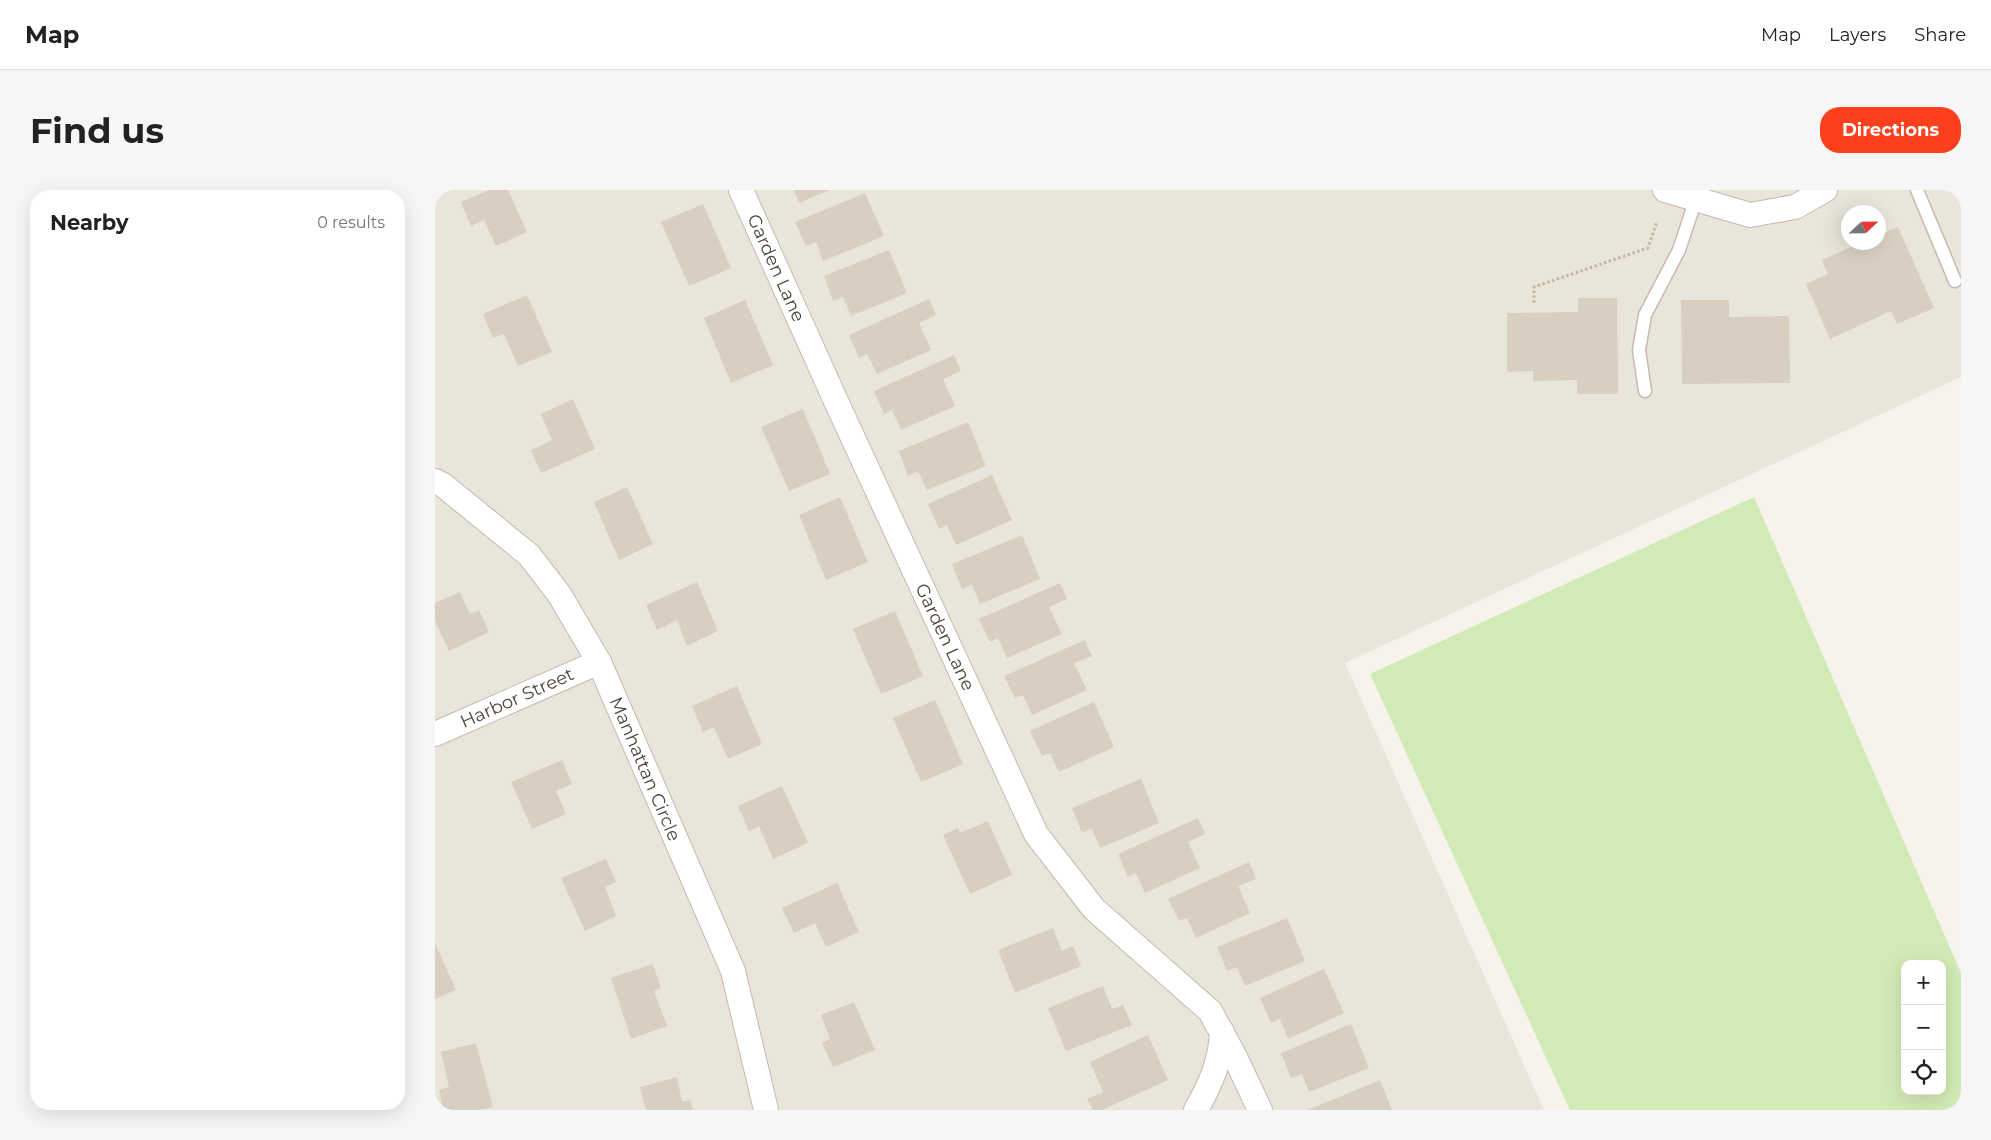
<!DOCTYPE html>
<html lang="en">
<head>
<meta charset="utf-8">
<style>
	body { margin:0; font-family:Montserrat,sans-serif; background:#f6f6f6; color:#222 }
	.controls { position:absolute; right:15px; bottom:15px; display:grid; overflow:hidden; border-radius:10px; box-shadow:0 5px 20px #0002 }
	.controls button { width:45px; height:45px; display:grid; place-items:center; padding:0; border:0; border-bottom:1px solid #e0e0e0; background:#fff; color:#222; font:25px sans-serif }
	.compass { position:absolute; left:1406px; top:15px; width:45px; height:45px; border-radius:50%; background:#fff; box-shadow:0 5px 20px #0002; rotate:68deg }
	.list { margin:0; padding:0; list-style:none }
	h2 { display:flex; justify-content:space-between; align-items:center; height:65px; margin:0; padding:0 20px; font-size:21px }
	h2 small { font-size:16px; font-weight:400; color:#767676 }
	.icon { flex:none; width:28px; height:28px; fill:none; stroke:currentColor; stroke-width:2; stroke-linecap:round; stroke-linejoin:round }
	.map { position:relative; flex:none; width:1526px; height:920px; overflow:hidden; border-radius:20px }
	header { display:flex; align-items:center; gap:30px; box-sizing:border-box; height:70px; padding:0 25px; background:#fff; border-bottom:1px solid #e0e0e0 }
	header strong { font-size:24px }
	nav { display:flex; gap:28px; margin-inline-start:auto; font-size:18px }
	.intro { display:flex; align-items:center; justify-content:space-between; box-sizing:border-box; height:120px; padding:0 30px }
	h1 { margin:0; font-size:35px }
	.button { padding:12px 22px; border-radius:20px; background:#fc3f1d; color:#fff; font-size:18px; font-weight:700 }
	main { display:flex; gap:30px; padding:0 30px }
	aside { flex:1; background:#fff; border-radius:20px; box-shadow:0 5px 20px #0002 }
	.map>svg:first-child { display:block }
	.residential { fill:#eae5da; fill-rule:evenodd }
	.green { fill:#d2eab5; fill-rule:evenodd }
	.building { fill:#d8cfc1 }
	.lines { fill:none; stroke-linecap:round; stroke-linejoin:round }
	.lane-casing { stroke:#c2bbae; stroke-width:15 }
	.street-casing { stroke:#c2bbae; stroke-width:26 }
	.path { stroke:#c4b79f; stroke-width:3; stroke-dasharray:2.5 2.5; stroke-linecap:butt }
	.lane { stroke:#fff; stroke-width:12 }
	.street { stroke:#fff; stroke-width:24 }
	.labels { text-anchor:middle; stroke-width:5; stroke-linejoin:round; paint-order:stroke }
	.street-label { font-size:18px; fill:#4b4439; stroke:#fff }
</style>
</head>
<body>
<header>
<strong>Map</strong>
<nav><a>Map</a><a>Layers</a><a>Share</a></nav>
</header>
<div class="intro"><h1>Find us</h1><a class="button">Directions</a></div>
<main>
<aside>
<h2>Nearby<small>0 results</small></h2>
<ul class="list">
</ul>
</aside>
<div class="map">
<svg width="1526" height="920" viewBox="0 0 1526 920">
	<rect width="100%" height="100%" fill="#f6f3ec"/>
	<!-- residential -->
	<path class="residential" d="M0,0h1526v187l-616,286 199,447h-1109zM1414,22h30v30h-30z"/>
	<!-- green -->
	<path class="green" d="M1319,307l207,476v137h-391l-200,-436zM1470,774h37v127h-37z"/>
	<!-- building -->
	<g class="building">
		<polygon points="54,0 73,0 92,42 61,56 49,30 36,36 26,12"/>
		<polygon points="359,0 395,0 364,13"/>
		<polygon points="430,3 449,46 388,71 381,52 371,56 360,32"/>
		<polygon points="268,14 296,78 254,96 226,32"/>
		<polygon points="1463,37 1499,118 1462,134 1456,121 1395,149 1371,94 1393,84 1387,70 1427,52 1444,52 1444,45"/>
		<polygon points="454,60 472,103 416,126 408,107 398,111 389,86"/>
		<polygon points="92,105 117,162 83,176 69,144 58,148 48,124"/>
		<polygon points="1143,108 1182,108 1183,204 1142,204 1142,190 1098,191 1098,181 1072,182 1072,123 1143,122"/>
		<polygon points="494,109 501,125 484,133 496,160 442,184 432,164 424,168 414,145"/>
		<polygon points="310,110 338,175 296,193 269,128"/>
		<polygon points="1246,110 1294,110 1294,127 1354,126 1355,193 1247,194"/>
		<polygon points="519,165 526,181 508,189 520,216 466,240 457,220 449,224 439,201"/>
		<polygon points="138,209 160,259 106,283 96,260 117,250 106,224"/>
		<polygon points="368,219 395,284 354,301 326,237"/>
		<polygon points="533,232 551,276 492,300 483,281 473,286 464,261"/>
		<polygon points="557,285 577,330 521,355 512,335 504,339 493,314"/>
		<polygon points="192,297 218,354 184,370 159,312"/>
		<polygon points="405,307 433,372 391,390 364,325"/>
		<polygon points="587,345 605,389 545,414 537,395 527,399 517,374"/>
		<polygon points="262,392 283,441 252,456 242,430 222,440 211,415"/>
		<polygon points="625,393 632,409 614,417 627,444 572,468 563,448 555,452 544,429"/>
		<polygon points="25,402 35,424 44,420 54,442 14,461 0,431 0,413"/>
		<polygon points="460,421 488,486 446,504 418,439"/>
		<polygon points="650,450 657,466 639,473 652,500 597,525 588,505 580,508 569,486"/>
		<polygon points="302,496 327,554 293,569 279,537 268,542 257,516"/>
		<polygon points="500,510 528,574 486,592 458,528"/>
		<polygon points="659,512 679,557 624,582 615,563 607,566 595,541"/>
		<polygon points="127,570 137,594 121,601 131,624 97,639 76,592"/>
		<polygon points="706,589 724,633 665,658 657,639 647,643 637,618"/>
		<polygon points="347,596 373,653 338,669 324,636 314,641 303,616"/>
		<polygon points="763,628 770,644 753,652 765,678 710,703 701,683 693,687 683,664"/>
		<polygon points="553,631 577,685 535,704 508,645 523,638 525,643"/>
		<polygon points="171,669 181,692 170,697 181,726 150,741 126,688"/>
		<polygon points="814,672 821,689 803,696 815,723 761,748 752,728 744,731 733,709"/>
		<polygon points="402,693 424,742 391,757 380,733 359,743 347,718"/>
		<polygon points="852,728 870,771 810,796 802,777 792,781 782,757"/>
		<polygon points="618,738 627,761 638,756 646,776 580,803 563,760"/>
		<polygon points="0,753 21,800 0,809"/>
		<polygon points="218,774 226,798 219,801 232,836 196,849 176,788"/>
		<polygon points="889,779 909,823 853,849 845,829 836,833 825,808"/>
		<polygon points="668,796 677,819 688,815 697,835 631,861 613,818"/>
		<polygon points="419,812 440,860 398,877 387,853 395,849 386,825"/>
		<polygon points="916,834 934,878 874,902 867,884 856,888 846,863"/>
		<polygon points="713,845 733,890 667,920 658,920 652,909 668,902 655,872"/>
		<polygon points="41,853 58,917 42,920 8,920 4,900 14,897 6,862"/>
		<polygon points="242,887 247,912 255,910 258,920 211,920 205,897"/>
		<polygon points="945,890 957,920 873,920"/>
	</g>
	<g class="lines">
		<!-- lane casing -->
		<g class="lane-casing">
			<g id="lane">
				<polyline points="1482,0 1520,91"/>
				<polyline points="1210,201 1204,160 1210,125 1244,60 1261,9"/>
			</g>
		</g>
		<!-- street casing -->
		<g class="street-casing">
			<g id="street">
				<polyline points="306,0 400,209 601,644 659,719 775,821 801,869 825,920"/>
				<polyline points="1230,0 1315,25 1360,17 1390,0"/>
				<polyline points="0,291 8,295 94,365 124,404 164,472 298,781 331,920"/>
				<polyline points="0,544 164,472"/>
				<path d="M761,920c14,-25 25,-49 26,-78"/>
			</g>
		</g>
		<!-- path -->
		<polyline class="path" points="1099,113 1099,97 1213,58 1222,31"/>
		<!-- lane -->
		<use href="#lane" class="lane"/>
		<!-- street -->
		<use href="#street" class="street"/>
	</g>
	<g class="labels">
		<!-- street labels -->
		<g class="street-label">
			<text transform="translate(341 78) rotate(66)" y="6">Garden Lane</text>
			<text transform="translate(510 447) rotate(65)" y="6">Garden Lane</text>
			<text transform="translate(82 508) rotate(-24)" y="6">Harbor Street</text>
			<text transform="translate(210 579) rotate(67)" y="6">Manhattan Circle</text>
		</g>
	</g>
</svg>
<div class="controls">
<button>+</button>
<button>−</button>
<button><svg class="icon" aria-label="locate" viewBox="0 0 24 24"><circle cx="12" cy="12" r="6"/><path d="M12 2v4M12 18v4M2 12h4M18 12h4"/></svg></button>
</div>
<svg class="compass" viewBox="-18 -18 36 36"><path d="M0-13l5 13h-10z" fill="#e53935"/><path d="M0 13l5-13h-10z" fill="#767676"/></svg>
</div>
</main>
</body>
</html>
